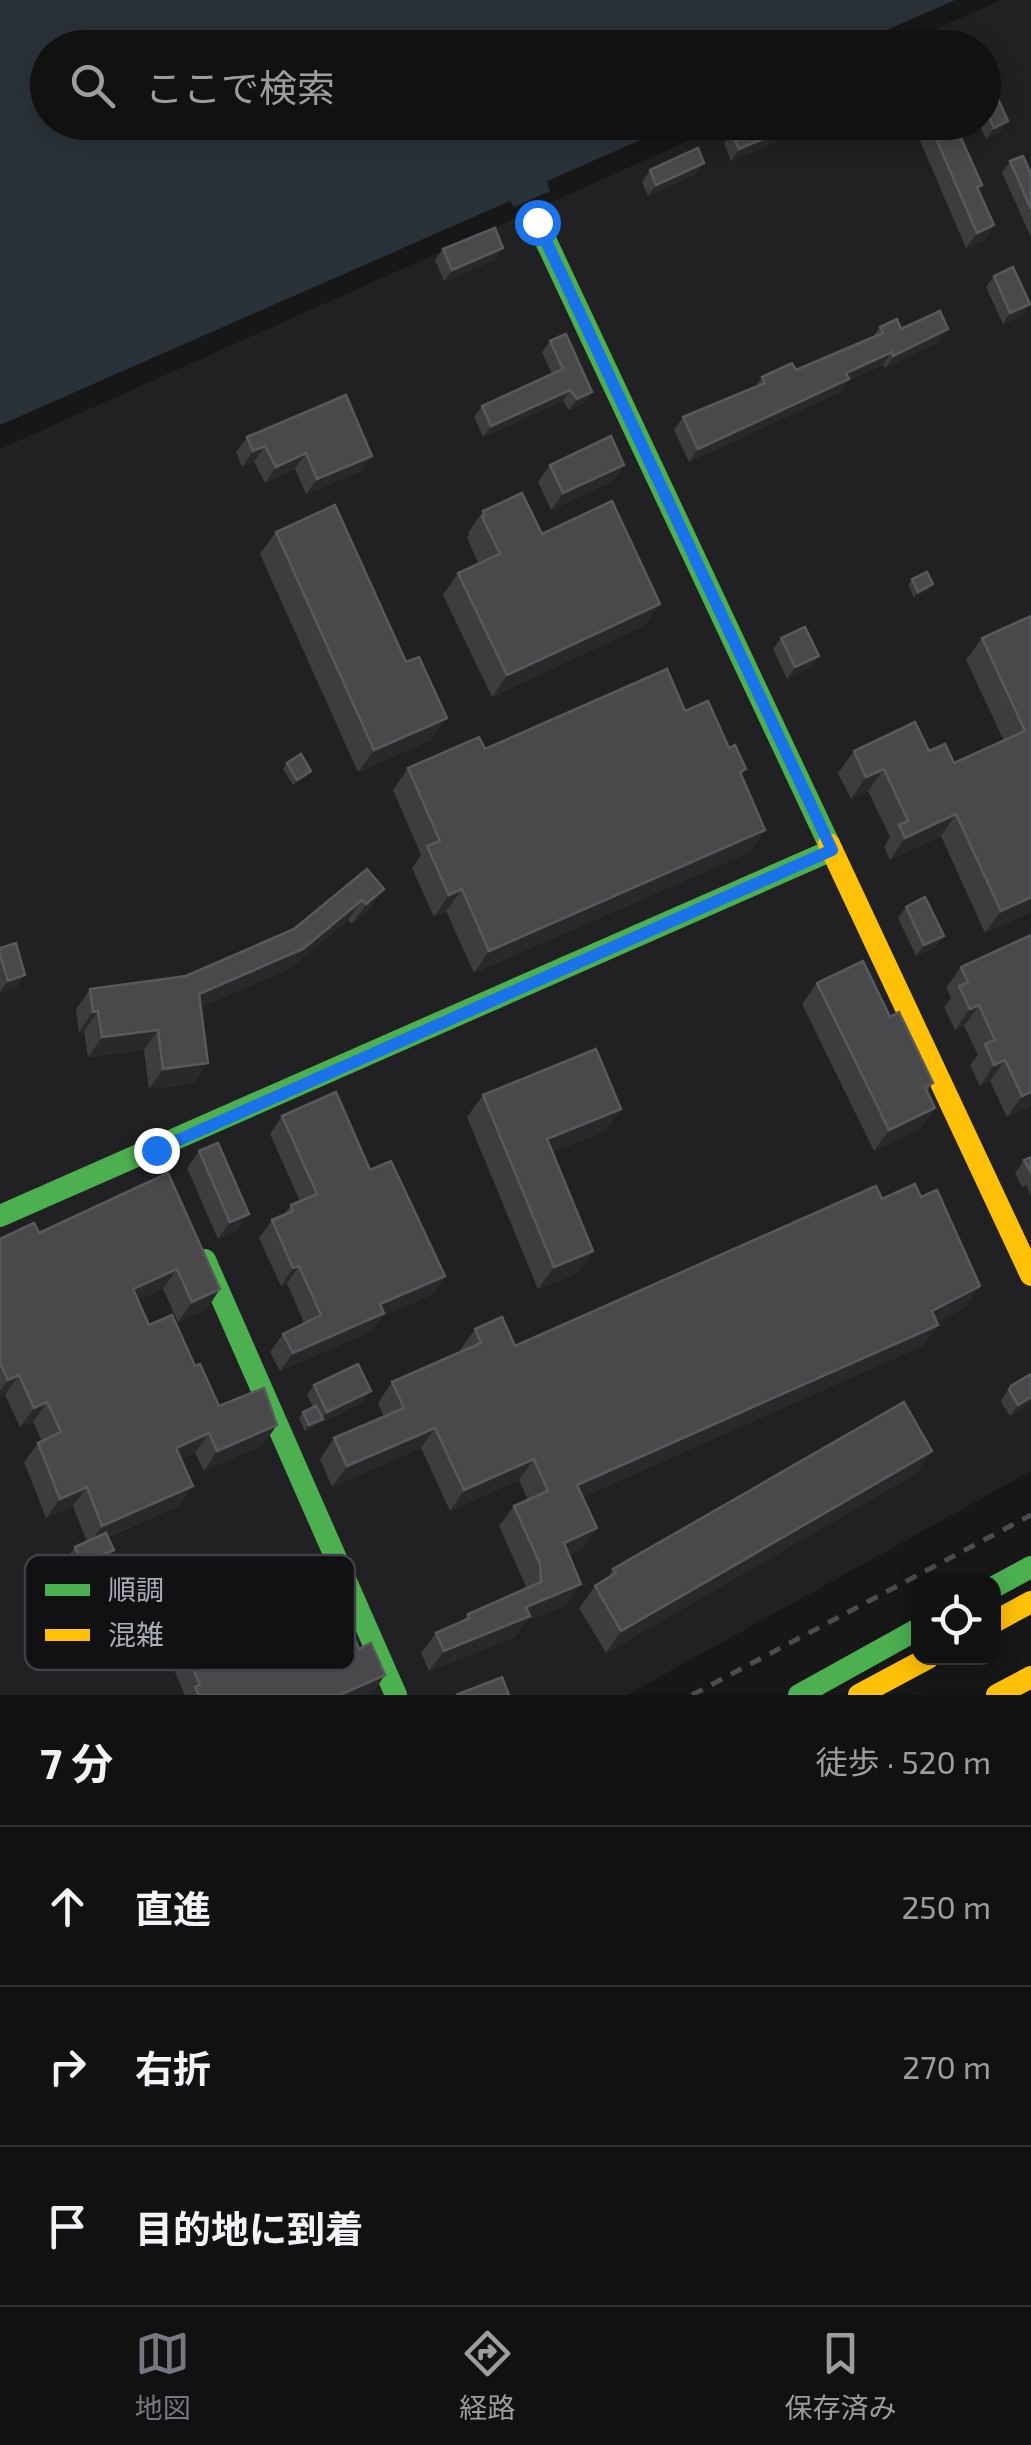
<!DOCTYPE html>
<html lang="ja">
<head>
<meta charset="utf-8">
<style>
	body { margin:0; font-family:"Exo 2","Noto Sans JP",sans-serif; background:#1a1a1a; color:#f1f3f6 }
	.controls { position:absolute; right:30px; bottom:30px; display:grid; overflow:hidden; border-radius:20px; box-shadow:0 5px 25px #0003 }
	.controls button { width:90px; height:90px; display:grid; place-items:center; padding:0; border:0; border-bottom:2px solid #303131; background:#111; color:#f1f3f6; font:50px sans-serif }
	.stop { position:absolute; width:30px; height:30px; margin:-22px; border:8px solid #1a73e8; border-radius:50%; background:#fff }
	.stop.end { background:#1a73e8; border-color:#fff; box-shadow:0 2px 10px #0008 }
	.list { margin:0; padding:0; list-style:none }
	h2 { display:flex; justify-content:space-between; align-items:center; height:130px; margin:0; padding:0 40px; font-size:42px }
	h2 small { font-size:32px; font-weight:400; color:#9c9d9f }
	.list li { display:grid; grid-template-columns:65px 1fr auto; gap:30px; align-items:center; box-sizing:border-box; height:160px; padding:0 40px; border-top:2px solid #303131 }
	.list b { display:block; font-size:38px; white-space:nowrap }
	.list em { font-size:32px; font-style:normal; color:#9c9d9f }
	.icon { flex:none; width:55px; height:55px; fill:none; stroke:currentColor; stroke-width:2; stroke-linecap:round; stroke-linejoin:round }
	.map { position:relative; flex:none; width:1031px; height:1695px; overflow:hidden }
	.search { position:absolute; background:#111; box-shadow:0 5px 25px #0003; left:30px; right:30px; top:30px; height:110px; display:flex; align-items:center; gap:25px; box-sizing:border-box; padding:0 35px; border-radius:55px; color:#9c9d9f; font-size:38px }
	.sheet { height:610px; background:#111 }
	nav { display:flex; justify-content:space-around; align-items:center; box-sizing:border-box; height:140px; border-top:2px solid #303131; background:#111; font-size:28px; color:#9c9d9f }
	nav a { display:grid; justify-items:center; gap:5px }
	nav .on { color:#757880 }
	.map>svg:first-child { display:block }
	.built { fill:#212123 }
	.water { fill:#2a3239 }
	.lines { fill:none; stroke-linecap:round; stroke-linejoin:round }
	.fast { stroke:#4caf50; stroke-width:22 }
	.slow { stroke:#ffc107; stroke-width:22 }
	.rail { stroke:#4b4c4f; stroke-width:5; stroke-dasharray:12 10; stroke-linecap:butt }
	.wall { fill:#3d3d3f }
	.shaded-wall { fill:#29292a }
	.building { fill:#49494c; stroke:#58595d; stroke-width:2.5 }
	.route { stroke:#1a73e8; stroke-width:12 }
	.key { fill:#111113; stroke:#3e4045; stroke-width:2.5 }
	.key-label { font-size:28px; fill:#a8adb8 }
</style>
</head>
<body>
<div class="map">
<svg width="1031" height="1695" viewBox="0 0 1031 1695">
	<rect width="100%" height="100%" fill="#171717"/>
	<!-- built -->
	<polygon class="built" points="1001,0 1031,0 1031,1471 627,1695 0,1695 0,449 728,123 984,122 984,48 895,47"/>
	<!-- water -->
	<polygon class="water" points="0,0 955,0 848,47 48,48 48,122 679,123 547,181 550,191 514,207 510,201 0,425"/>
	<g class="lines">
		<!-- fast -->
		<g class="fast">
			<polyline points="537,222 829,844"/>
			<polyline points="0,1216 832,850"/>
			<polyline points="205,1260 396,1695"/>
			<polyline points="994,1587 1031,1567"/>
			<polyline points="799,1695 918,1629"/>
		</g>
		<!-- slow -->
		<g class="slow">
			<polyline points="829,844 1031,1275"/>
			<polyline points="994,1622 1031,1602"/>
			<polyline points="859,1695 928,1658"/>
			<polyline points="997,1695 1031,1677"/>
		</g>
		<!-- rail -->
		<polyline class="rail" points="692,1695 1031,1515"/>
	</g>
	<!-- wall -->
	<g class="wall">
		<polygon points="984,68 1000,132 986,139 978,122 984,122"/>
		<polygon points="912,122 954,122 982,185 978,190 994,225 984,240 966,248"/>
		<polygon points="801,123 793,134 731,161 724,144 732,133"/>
		<polygon points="1010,161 1031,174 1031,237 1002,173"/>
		<polygon points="650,170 696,174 648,196 642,182"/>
		<polygon points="443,249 495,260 444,281 435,260"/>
		<polygon points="994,276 1030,304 1022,316 1003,324 986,287"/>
		<polygon points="880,327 901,329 939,342 885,368 883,365 849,380 840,392 689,462 674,430 683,417 755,387 762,377 796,370 873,337"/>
		<polygon points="550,341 584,403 569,410 563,401 483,437 474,417 482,406 552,374 542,352"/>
		<polygon points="346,395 361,471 306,494 295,469 265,483 254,462 242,467 236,452 247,437"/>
		<polygon points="550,465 624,465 613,481 551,510 538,482"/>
		<polygon points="483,511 542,534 660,604 645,625 492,697 443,595 458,573 479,564 467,538 469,535 468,533"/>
		<polygon points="276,532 431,740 358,772 260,554"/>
		<polygon points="912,579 933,584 929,590 914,597 908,585"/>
		<polygon points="1031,616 1031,912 985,933 941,836 890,860 884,847 890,837 868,791 851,799 838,773 854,751 929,751 954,763 1004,741 966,660 982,638"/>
		<polygon points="781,638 819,656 811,667 787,679 773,649"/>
		<polygon points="685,711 729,748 746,769 741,776 765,830 750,852 474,973 446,911 434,917 412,868 421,855 393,790 408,768 485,749"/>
		<polygon points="287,763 307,776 293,785 283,769"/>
		<polygon points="367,869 370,909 352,924 348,920 289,969 201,1007 194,1083 149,1089 144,1050 88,1057 84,1031 79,1032 76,1009 90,989 186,976 294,929"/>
		<polygon points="906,907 936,947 916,956 898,918"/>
		<polygon points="0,948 17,987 0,992"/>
		<polygon points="961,967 1031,1106 1007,1117 990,1081 980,1086 970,1065 978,1055 964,1026 955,1030 944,1007 951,998 946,988"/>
		<polygon points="817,983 933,1083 927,1092 935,1108 920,1129 874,1151 802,1004"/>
		<polygon points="483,1095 621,1109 605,1131 553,1152 578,1273 538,1289 467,1117"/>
		<polygon points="282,1116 370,1170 445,1276 433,1294 383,1316 372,1331 280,1371 270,1352 283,1334 304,1323 287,1283 281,1286 259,1238 272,1220 284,1214 291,1205 300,1201 270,1134"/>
		<polygon points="199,1151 237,1231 218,1239 187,1168"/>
		<polygon points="1031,1157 1031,1196 1026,1185 1022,1187 1015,1173 1024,1160"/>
		<polygon points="168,1173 207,1309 178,1322 163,1289 138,1300 149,1325 195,1366 219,1406 263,1445 204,1471 195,1453 181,1459 179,1506 108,1537 114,1550 106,1562 74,1575 67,1558 75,1547 87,1542 73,1506 46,1518 24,1462 38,1443 42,1441 33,1422 20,1427 5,1395 0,1397 0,1239 39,1233"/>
		<polygon points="882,1199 966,1307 937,1322 924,1345 583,1497 597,1528 582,1549 569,1555 567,1605 526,1621 515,1637 429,1671 421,1653 436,1633 463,1621 468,1614 526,1589 525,1584 499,1526 514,1506 528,1500 519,1480 450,1511 421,1448 332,1487 320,1459 334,1438 384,1417 378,1403 392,1382 461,1352 460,1350 475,1329 515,1346"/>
		<polygon points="1031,1374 1031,1403 1010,1416 1001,1402 1003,1397 1011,1386"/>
		<polygon points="314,1385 364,1401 305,1431 299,1418 303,1412 313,1407 307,1395"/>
		<polygon points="917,1473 606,1653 579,1608 595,1586 607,1579 613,1569"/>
		<polygon points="303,1583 338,1598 332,1607 309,1617 297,1591"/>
		<polygon points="183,1645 243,1666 359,1649 373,1693 368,1695 185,1695 171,1663"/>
	</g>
	<!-- shaded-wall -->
	<g class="shaded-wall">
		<polygon points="1008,121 1000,132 986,139 994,128"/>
		<polygon points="801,123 793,134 731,161 739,149"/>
		<polygon points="704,163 696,174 648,196 656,185"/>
		<polygon points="994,225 984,240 966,248 977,233"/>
		<polygon points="503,248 495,260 444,281 452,270"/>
		<polygon points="1030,304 1022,316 1003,324 1010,313"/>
		<polygon points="948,329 939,342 885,368 893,356"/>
		<polygon points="892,352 883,365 849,380 840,392 689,462 698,449 846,373"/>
		<polygon points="570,390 563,401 483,437 491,426"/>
		<polygon points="592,392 584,403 569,410 577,399"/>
		<polygon points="265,446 254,462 242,467 253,451"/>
		<polygon points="306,453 295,469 265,483 276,467"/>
		<polygon points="372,456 361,471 306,494 317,479"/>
		<polygon points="624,465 613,481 551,510 563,493"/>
		<polygon points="933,584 929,590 914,597 918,592"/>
		<polygon points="660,604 645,625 492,697 507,675"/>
		<polygon points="819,656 811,667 787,679 795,667"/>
		<polygon points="447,718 431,740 358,772 374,750"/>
		<polygon points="884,769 868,791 851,799 866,777"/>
		<polygon points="311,771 307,776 293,785 297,780"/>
		<polygon points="956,814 941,836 890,860 905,838"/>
		<polygon points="765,830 750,852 474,973 489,951"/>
		<polygon points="384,889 370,909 352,924 366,904"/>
		<polygon points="462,889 446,911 434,917 449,895"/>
		<polygon points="1031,897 1031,912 985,933 1001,911"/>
		<polygon points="362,900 348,920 289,969 185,1014 199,994"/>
		<polygon points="944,936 936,947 916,956 924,945"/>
		<polygon points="25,975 17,987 0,992 8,981"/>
		<polygon points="979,1005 964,1026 955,1030 970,1009"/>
		<polygon points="98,1011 84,1031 79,1032 93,1012"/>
		<polygon points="158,1030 144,1050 88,1057 102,1037"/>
		<polygon points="1005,1060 990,1081 980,1086 994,1065"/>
		<polygon points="208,1063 194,1083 149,1089 163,1069"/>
		<polygon points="1031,1092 1031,1106 1007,1117 1022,1096"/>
		<polygon points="935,1108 920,1129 874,1151 889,1130"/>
		<polygon points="621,1109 605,1131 532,1161 547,1139"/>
		<polygon points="249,1214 237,1231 218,1239 230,1222"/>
		<polygon points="593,1251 578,1273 538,1289 554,1267"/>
		<polygon points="299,1266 287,1283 281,1286 293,1268"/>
		<polygon points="177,1269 163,1289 119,1309 133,1289"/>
		<polygon points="445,1276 433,1294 383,1316 372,1331 280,1371 293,1353 380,1304"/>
		<polygon points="980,1286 966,1307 918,1332 932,1311"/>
		<polygon points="220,1289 207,1309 178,1322 192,1302"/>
		<polygon points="938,1325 924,1345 563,1506 577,1485"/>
		<polygon points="19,1375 5,1395 0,1397 0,1391 8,1380"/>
		<polygon points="371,1391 364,1401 305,1431 309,1425 322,1419 327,1412"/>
		<polygon points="1031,1397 1031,1403 1010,1416 1018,1405"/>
		<polygon points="47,1402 33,1422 20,1427 34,1408"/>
		<polygon points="277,1425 263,1445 204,1471 217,1451"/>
		<polygon points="435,1428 421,1448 332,1487 347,1466"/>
		<polygon points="209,1433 195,1453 163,1467 176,1448"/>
		<polygon points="932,1451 917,1473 606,1653 621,1631"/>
		<polygon points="534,1459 519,1480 450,1511 464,1490"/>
		<polygon points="193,1486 179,1506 88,1545 102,1526"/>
		<polygon points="87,1487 73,1506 46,1518 60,1499"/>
		<polygon points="597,1528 582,1549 550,1564 564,1543"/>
		<polygon points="114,1550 106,1562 74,1575 82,1564"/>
		<polygon points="581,1584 567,1605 526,1621 515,1637 429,1671 444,1651 526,1607"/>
		<polygon points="338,1598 332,1607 309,1617 315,1609"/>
		<polygon points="385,1675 373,1693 368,1695 340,1695"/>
	</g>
	<!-- building -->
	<g class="building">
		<polygon points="984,68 1008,121 994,128 984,105"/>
		<polygon points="757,122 801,122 801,123 739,149 732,133"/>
		<polygon points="929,122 954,122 982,185 977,187 994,225 977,233"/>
		<polygon points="698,148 704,163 656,185 650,170"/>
		<polygon points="1023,156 1031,174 1031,209 1010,161"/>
		<polygon points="495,228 503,248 452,270 443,249"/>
		<polygon points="1013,267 1030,304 1010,313 994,276"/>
		<polygon points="940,311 948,329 893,356 892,352 846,373 849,379 698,449 683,417 765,383 762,377 792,363 796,370 883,333 880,327 897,319 901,329"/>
		<polygon points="566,334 592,392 577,399 570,390 491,426 482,406 563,369 550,341"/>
		<polygon points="346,395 372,456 317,479 306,453 276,467 265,446 253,451 247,437"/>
		<polygon points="611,436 624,465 563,493 550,465"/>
		<polygon points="522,493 542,534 612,501 660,604 507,675 458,573 500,554 482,517 485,515 483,511"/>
		<polygon points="335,505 406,662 419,657 447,718 374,750 276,532"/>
		<polygon points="927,572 933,584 918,592 912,579"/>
		<polygon points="1031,616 1031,897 1001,911 956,814 905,838 899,825 908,821 884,769 866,777 854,751 915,722 929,751 945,744 954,763 1025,731 982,638"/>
		<polygon points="805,627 819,656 795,667 781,638"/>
		<polygon points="667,669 685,711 708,701 729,748 735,745 746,769 740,772 765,830 489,951 462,889 449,895 427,846 440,841 408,768 479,737 485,749"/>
		<polygon points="301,754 311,771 297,780 287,763"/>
		<polygon points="367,869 384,889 366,904 362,900 303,949 199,994 208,1063 163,1069 158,1030 102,1037 98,1011 93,1012 90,989 186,976 294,929"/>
		<polygon points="925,897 944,936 924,945 906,907"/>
		<polygon points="1031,935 1031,1092 1022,1096 1005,1060 994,1065 985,1044 995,1040 979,1005 970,1009 959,986 968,982 961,967"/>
		<polygon points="16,943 25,975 8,981 0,955 0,948"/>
		<polygon points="863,961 890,1017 899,1012 933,1083 925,1087 935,1108 889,1130 817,983"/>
		<polygon points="596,1049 621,1109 547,1139 593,1251 554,1267 483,1095"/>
		<polygon points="336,1092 370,1170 391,1161 445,1276 380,1304 384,1313 293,1353 283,1334 321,1315 299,1266 293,1268 272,1220 293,1211 291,1205 317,1194 282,1116"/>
		<polygon points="218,1143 249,1214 230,1222 199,1151"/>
		<polygon points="1031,1157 1031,1173 1024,1160"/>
		<polygon points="168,1173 220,1289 192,1302 177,1269 133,1289 149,1325 172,1315 195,1366 200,1364 219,1406 264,1388 277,1425 217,1451 209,1433 176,1448 193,1486 102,1526 87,1487 60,1499 38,1443 61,1432 47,1402 34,1408 19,1375 8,1380 0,1363 0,1239 34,1223 39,1233"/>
		<polygon points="915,1184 921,1197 937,1190 980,1286 932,1311 938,1325 577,1485 597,1528 564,1543 581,1584 526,1607 530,1616 444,1651 436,1633 470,1618 468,1614 541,1582 540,1564 514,1506 548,1491 534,1459 464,1490 435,1428 347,1466 334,1438 404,1408 392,1382 481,1343 475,1329 502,1317 515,1346 876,1186 882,1199"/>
		<polygon points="358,1364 371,1391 327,1412 314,1385"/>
		<polygon points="1031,1374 1031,1397 1018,1405 1009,1390 1011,1386"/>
		<polygon points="904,1402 932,1451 621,1631 595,1586 616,1573 613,1569"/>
		<polygon points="316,1406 323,1419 309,1425 303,1412"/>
		<polygon points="106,1533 114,1550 82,1564 75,1547"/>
		<polygon points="347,1620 359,1649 371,1643 385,1675 340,1695 199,1695 195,1687 200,1685 183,1645 226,1627 243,1666"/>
		<polygon points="502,1677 509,1695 456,1695"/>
	</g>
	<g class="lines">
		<!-- route -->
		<polyline class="route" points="156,1150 832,850 537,222"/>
	</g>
	<!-- legend -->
	<rect x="25" y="1555" width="330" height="115" rx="15" class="key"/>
	<rect x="45" y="1584" width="45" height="12" fill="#4caf50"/>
	<rect x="45" y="1629" width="45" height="12" fill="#ffc107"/>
	<g class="key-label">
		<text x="108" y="1600">順調</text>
		<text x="108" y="1645">混雑</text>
	</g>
</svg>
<div class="controls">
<button><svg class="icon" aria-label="locate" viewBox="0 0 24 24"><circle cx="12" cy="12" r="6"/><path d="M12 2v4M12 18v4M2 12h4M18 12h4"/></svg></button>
</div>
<div class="stop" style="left:537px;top:222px"></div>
<div class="stop end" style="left:156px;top:1150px"></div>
<div class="search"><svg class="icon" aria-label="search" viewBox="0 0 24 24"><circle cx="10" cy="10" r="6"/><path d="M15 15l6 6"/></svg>ここで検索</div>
</div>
<section class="sheet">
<h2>7 分<small>徒歩 · 520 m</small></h2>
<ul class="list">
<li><svg class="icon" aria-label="ahead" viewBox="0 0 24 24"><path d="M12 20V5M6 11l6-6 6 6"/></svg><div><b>直進</b></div><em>250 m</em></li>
<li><svg class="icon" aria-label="right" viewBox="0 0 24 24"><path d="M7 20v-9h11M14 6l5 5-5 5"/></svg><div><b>右折</b></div><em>270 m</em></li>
<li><svg class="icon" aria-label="arrive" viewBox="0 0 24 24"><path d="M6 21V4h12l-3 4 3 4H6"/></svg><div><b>目的地に到着</b></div></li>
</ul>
</section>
<nav>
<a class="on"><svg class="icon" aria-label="map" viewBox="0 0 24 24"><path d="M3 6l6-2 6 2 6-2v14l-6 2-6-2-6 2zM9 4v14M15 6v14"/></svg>地図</a>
<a><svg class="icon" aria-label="directions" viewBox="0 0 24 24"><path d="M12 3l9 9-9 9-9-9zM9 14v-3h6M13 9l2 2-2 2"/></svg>経路</a>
<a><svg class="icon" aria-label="saved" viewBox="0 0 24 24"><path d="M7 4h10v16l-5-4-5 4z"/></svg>保存済み</a>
</nav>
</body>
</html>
